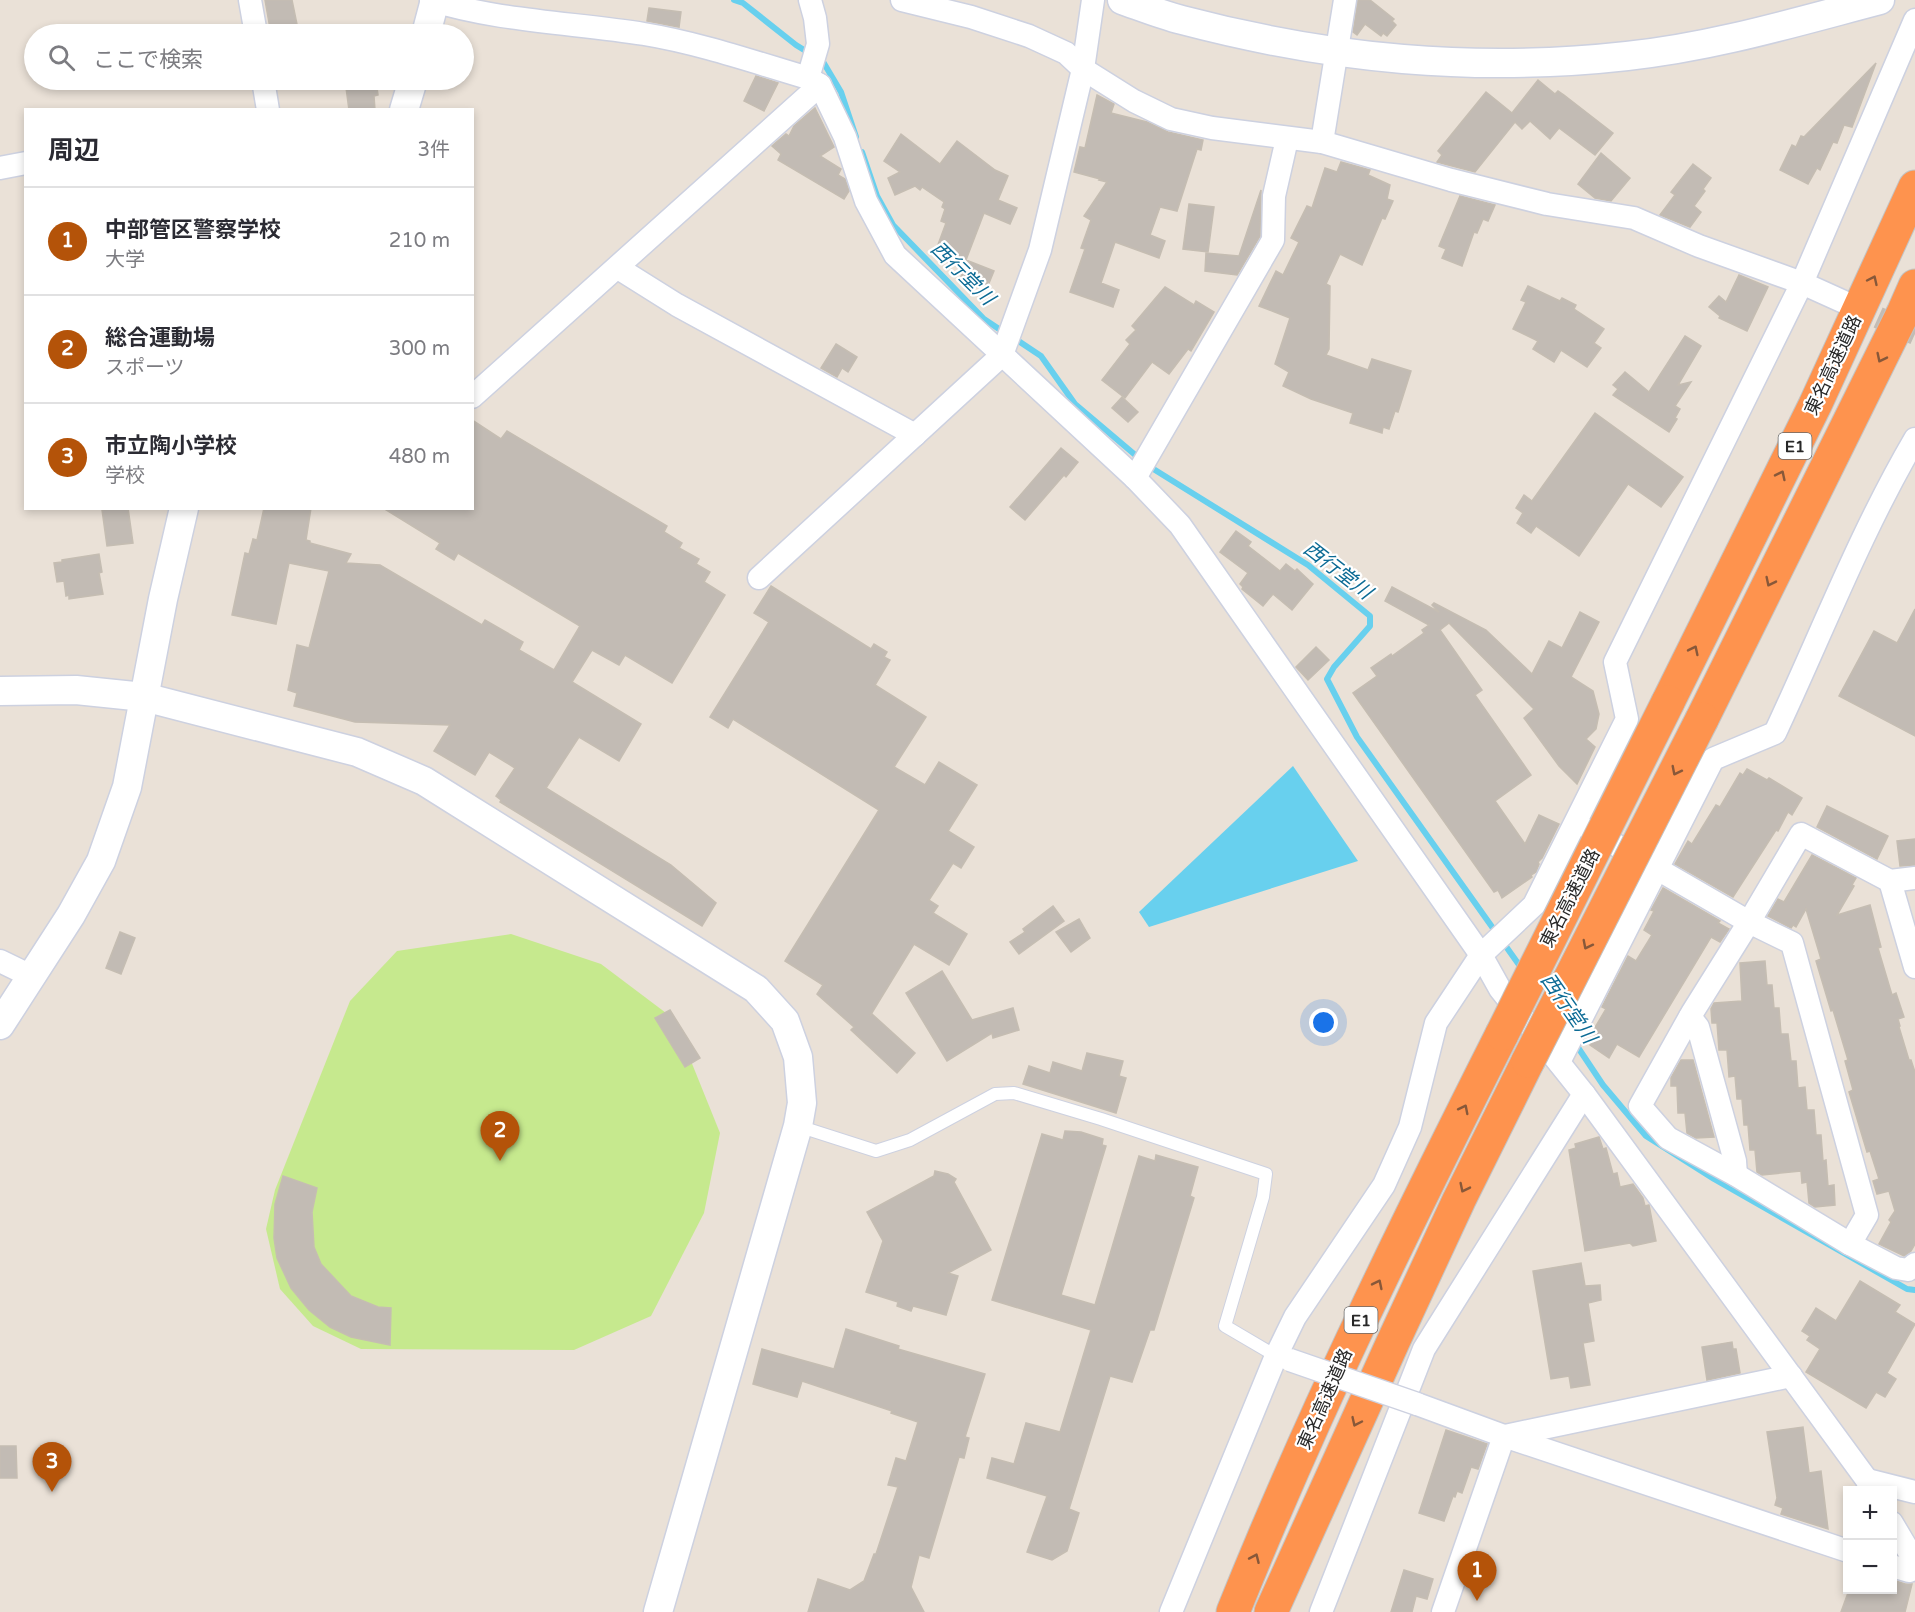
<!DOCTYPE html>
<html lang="ja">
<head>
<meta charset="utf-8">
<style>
	body { margin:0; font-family:"Varela Round","Noto Sans JP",sans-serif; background:#f2f2f3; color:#2b2b33 }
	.controls { position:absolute; right:18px; bottom:18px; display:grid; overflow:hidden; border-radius:0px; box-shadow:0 3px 9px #0003 }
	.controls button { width:54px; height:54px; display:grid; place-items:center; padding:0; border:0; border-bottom:2px solid #e1e1e2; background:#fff; color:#2b2b33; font:30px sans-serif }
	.you { position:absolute; left:1324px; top:1023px; width:21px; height:21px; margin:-15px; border:4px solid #fff; border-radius:50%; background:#1a73e8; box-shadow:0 0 0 9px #1a73e833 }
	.badge { display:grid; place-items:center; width:39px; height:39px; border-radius:50%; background:#b45309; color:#fff; font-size:20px; font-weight:700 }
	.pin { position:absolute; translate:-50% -50px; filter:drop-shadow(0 2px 3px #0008) }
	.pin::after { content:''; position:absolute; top:32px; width:21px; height:18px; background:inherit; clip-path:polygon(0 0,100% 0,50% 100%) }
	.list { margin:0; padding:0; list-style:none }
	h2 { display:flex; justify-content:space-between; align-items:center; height:78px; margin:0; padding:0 24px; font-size:26px }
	h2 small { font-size:20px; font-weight:400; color:#7c7c81 }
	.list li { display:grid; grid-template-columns:39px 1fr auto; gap:18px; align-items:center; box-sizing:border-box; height:108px; padding:0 24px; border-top:2px solid #e1e1e2 }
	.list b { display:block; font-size:22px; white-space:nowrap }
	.list p { margin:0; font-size:20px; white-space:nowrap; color:#7c7c81 }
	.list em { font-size:20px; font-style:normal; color:#7c7c81 }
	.icon { flex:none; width:33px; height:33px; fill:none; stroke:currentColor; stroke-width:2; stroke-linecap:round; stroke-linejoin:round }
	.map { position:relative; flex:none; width:1915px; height:1612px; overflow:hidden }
	.search { position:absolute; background:#fff; box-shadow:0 3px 9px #0003; left:24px; top:24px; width:450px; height:66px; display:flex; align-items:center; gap:15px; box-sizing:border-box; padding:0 21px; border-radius:33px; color:#7c7c81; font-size:22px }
	.panel { position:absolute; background:#fff; box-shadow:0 3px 9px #0003; left:24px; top:108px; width:450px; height:402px; border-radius:0px }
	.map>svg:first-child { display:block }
	.pitch { fill:#c6e98e }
	.water { fill:#68d0ee }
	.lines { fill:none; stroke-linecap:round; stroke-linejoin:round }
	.stream { stroke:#68d0ee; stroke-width:6 }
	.building { fill:#c2bbb4; stroke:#c5bdb2; stroke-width:1.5 }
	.minor-tunnel { stroke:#c3bcb4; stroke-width:22; stroke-dasharray:22 11; stroke-linecap:butt }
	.service-casing { stroke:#cdd1e0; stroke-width:14 }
	.minor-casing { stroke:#cdd1e0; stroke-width:25 }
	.tertiary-casing { stroke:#cdd1e0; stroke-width:31 }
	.motorway-casing { stroke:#c3c3c3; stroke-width:35 }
	.service { stroke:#fff; stroke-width:12 }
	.minor { stroke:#fff; stroke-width:22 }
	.tertiary { stroke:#fff; stroke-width:28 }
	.motorway { stroke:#fe934e; stroke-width:33 }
	.minor-bridge-casing { stroke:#cdd1e0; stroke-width:25; stroke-linecap:butt }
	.motorway-bridge-casing { stroke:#c3c3c3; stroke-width:35; stroke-linecap:butt }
	.minor-bridge { stroke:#fff; stroke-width:22 }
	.motorway-bridge { stroke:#fe934e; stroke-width:33 }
	.oneway { stroke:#885839 }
	.labels { text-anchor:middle; stroke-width:4.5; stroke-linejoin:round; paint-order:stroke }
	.shield { fill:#fff; stroke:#686868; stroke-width:1.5 }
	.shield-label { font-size:16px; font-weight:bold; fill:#272727 }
	.street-label { font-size:18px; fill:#272727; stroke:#fff }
	.water-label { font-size:20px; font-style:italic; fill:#0c6b95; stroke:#fff }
</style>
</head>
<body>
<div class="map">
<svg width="1915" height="1612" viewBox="0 0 1915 1612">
	<rect width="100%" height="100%" fill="#eae1d7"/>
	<!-- pitch -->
	<polygon class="pitch" points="511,934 601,964 674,1019 720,1133 704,1213 651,1316 574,1350 361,1349 313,1326 280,1289 266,1229 275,1190 350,1001 397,951"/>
	<!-- water -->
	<polygon class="water" points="1293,766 1358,861 1149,927 1139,912"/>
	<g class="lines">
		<!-- stream -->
		<g class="stream">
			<polyline points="734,0 743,3 796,45 809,53"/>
			<polyline points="818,58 822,60 841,92 856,137"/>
			<polyline points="862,152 877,196 893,225 984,319 1005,333"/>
			<polyline points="1014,338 1041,356 1075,404 1140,459"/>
			<polyline points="1147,465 1308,565 1370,616 1370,626 1334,667 1327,679 1357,737 1522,969"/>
			<polyline points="1575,1043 1603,1085 1646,1136 1714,1179 1907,1289 1915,1290"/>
		</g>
	</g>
	<!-- building -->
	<g class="building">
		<polygon points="265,0 292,0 299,34 271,34"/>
		<polygon points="1358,0 1370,0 1394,19 1392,21 1396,25 1387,36 1383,33 1381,36 1365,24 1357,35 1353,32"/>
		<polygon points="649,8 681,12 679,27 647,21"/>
		<polygon points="1876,63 1852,127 1844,125 1837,143 1833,142 1820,170 1817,168 1808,184 1780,170 1792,145 1796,147 1801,136 1804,137"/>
		<polygon points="756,76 778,83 764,111 744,101"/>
		<polygon points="345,80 376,80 378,95 374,96 375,110 349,110"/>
		<polygon points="1538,80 1555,94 1558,91 1564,95 1613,133 1595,155 1559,128 1550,139 1530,121 1522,129 1515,122 1475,172 1437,162 1442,155 1438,151 1486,92 1512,113"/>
		<polygon points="1097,95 1114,104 1111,113 1147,122 1168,132 1203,140 1201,150 1197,149 1177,211 1160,207 1150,235 1165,241 1159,258 1115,242 1101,283 1119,290 1113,307 1070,292 1085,249 1081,248 1091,220 1084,216 1107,182 1099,180 1100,179 1074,172 1080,147 1085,148"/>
		<polygon points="815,108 834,147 820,156 841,169 838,175 845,179 849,191 844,199 778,160 781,154 772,146 786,134 789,136 794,126"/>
		<polygon points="901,134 940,164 957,141 995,170 1008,176 998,200 1017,208 1010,224 984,213 966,260 994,271 987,288 961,277 962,274 960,274 962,268 944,261 947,254 936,250 946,223 941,221 945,209 942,207 944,202 922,187 920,190 915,186 895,195 888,178 900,172 884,161"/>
		<polygon points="1601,153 1630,178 1611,201 1595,198 1578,184"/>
		<polygon points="1341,162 1370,170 1368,175 1390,185 1387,199 1393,201 1385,219 1382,218 1362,265 1340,254 1326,284 1330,286 1329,349 1326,355 1368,370 1372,359 1411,371 1398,412 1395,411 1389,429 1383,427 1382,433 1350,423 1353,413 1311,399 1283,386 1289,372 1275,364 1290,318 1259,306 1276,271 1283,275 1299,242 1291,238 1307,206 1312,208 1325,168 1337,172"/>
		<polygon points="1693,164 1711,178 1703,189 1705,191 1694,206 1701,212 1690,227 1660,215 1675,195 1671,192"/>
		<polygon points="1261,190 1260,236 1237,275 1205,271 1206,253 1239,256"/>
		<polygon points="1460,196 1495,205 1488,221 1483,219 1477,233 1474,232 1462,266 1442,258 1446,249 1439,246"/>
		<polygon points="1189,204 1214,207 1208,252 1183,249"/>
		<polygon points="1739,275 1768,287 1747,331 1719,318 1720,316 1709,307 1719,296 1726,302"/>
		<polygon points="1528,286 1560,301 1562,298 1576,305 1574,309 1604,329 1594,343 1601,348 1587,367 1561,350 1554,362 1533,349 1538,341 1513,329 1526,302 1521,300"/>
		<polygon points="1165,287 1194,305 1196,301 1214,312 1191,351 1188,349 1169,374 1152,362 1125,398 1102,380 1130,344 1126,340 1136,330 1132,326"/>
		<polygon points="1685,336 1701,346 1678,385 1691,382 1675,406 1680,409 1675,418 1677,419 1669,432 1613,395 1618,389 1613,385 1625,372 1649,392"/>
		<polygon points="836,344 857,357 848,372 842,368 837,377 821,368"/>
		<polygon points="1122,397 1138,412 1128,422 1112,408"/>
		<polygon points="1595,413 1683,477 1661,507 1628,484 1579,556 1536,526 1531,533 1517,523 1523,513 1516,508 1524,495 1532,501"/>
		<polygon points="472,420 501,439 507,431 667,526 664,532 682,543 679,548 699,559 696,564 710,572 704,582 725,595 672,683 625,655 619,665 592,650 572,682 641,724 619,761 579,737 546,788 671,865 716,903 702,926 500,802 501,800 496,796 515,768 489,752 475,775 434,751 450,725 355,722 294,706 297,693 288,690 297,645 309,648 329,571 289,563 276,624 232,615 245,553 249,554 253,539 257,540 264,508 311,508 306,540 310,541 310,543 351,554 346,563 380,565 482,625 485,620 523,642 519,650 554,670 580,626 458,553 454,560 436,549 440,543 383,508 472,508"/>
		<polygon points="1061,448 1078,462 1066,477 1064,475 1025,520 1010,507"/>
		<polygon points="115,508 128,508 133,543 107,546 102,510"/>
		<polygon points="1236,531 1251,542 1248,546 1280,571 1286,564 1295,571 1297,569 1313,584 1292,610 1273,594 1263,606 1242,589 1243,587 1240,584 1248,573 1220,552"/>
		<polygon points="99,554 102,572 99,573 103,594 69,599 69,595 66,596 64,581 57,582 54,563 62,562 62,560"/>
		<polygon points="771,586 871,649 874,644 887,652 884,657 890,660 875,685 926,717 894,767 925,785 939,762 977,785 948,831 974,847 961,868 953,863 929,900 938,906 933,913 967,934 949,965 914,944 870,1016 872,1014 915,1053 897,1073 851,1030 854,1027 817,994 823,985 785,961 879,810 733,719 728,728 710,717 769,622 754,613"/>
		<polygon points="1392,587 1439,612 1432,605 1434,603 1486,630 1532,674 1549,641 1562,648 1580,612 1599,622 1571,677 1593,691 1599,714 1596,729 1586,739 1595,747 1577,784 1559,766 1524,718 1534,709 1449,623 1440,630 1482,690 1475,695 1531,775 1495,801 1525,844 1539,815 1559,824 1542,858 1538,862 1539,864 1536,872 1531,875 1532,877 1502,898 1498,890 1494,892 1353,693 1377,676 1371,668 1391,654 1392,656 1424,633 1422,630 1429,625 1385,601"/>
		<polygon points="1915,609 1915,736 1839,696 1874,631 1897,643"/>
		<polygon points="1316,647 1329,660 1308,680 1296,667"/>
		<polygon points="1747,769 1767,780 1769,778 1802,798 1792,815 1788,812 1778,831 1776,830 1733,897 1675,864 1688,841 1692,844 1716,805 1720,807 1740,773 1743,775"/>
		<polygon points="1827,806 1888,836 1877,859 1817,827"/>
		<polygon points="1915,839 1915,865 1900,866 1897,841"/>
		<polygon points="1812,855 1856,878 1852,885 1854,886 1837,915 1870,905 1881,947 1878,948 1892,995 1896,993 1904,1017 1898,1019 1900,1026 1899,1027 1909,1060 1911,1060 1915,1072 1915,1244 1911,1251 1904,1256 1879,1244 1891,1222 1889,1220 1895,1211 1889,1191 1877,1194 1873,1181 1879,1179 1870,1151 1867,1152 1849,1092 1853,1090 1845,1061 1848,1060 1833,1010 1831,1011 1816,961 1821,959 1806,909 1796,927 1793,925 1791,928 1768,916 1778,899 1784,902"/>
		<polygon points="1663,888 1720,921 1718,923 1729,929 1720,942 1711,937 1639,1057 1617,1044 1609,1058 1590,1045 1597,1030 1594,1029 1606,1009 1602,1007 1628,956 1636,961 1652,935 1644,930 1654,911 1651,910"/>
		<polygon points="1053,906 1064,921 1019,954 1010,942 1025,932 1023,929"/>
		<polygon points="1079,919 1090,938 1071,952 1056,932"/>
		<polygon points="120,932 135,938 121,974 106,968"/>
		<polygon points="1765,961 1767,985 1772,985 1774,1008 1779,1008 1781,1034 1788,1034 1791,1061 1796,1061 1798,1088 1805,1087 1807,1110 1814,1110 1816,1135 1821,1135 1823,1161 1826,1160 1828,1186 1834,1185 1835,1205 1815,1207 1809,1203 1807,1182 1802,1183 1801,1171 1762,1175 1757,1172 1755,1150 1750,1150 1748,1125 1744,1125 1742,1099 1737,1099 1735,1076 1729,1077 1727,1050 1719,1050 1717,1023 1712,1023 1711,1009 1714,1003 1742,1001 1740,963"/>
		<polygon points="942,971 972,1020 1013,1008 1019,1030 993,1038 992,1033 947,1061 906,993"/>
		<polygon points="670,1010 700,1058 685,1067 655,1018"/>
		<polygon points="1087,1053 1123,1061 1119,1076 1126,1078 1116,1113 1023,1084 1029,1066 1050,1073 1053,1062 1082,1071"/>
		<polygon points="1681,1060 1693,1060 1714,1137 1696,1138 1687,1133 1685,1113 1678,1113 1677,1086 1671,1086 1671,1078"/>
		<polygon points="1065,1131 1081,1132 1103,1139 1102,1145 1106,1146 1061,1295 1095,1305 1139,1156 1155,1161 1156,1155 1198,1167 1190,1196 1194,1198 1154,1330 1150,1330 1132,1382 1110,1376 1069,1509 1079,1513 1067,1551 1052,1560 1027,1552 1047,1496 987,1478 992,1458 1014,1464 1026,1423 1060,1432 1091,1330 992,1300 1042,1134 1063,1140"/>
		<polygon points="1599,1137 1603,1149 1606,1148 1613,1174 1617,1173 1620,1187 1633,1184 1643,1198 1645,1206 1649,1205 1656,1241 1633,1246 1630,1243 1585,1251 1569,1150 1576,1148 1575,1144"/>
		<polygon points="935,1171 948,1174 956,1179 954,1182 991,1250 948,1273 958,1276 946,1315 913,1306 911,1311 897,1306 898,1302 866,1292 883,1241 867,1212 934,1176"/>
		<polygon points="283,1176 317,1188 312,1212 314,1247 321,1264 351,1296 378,1307 391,1308 390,1345 351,1337 330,1327 309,1310 291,1288 277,1258 274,1238 275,1204"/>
		<polygon points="1581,1263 1585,1286 1600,1285 1601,1300 1588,1303 1594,1341 1583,1343 1590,1385 1571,1388 1569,1376 1551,1379 1533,1271"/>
		<polygon points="1860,1281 1900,1305 1895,1312 1915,1324 1887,1373 1896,1379 1885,1397 1876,1392 1866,1408 1806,1372 1820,1349 1807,1340 1810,1336 1802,1331 1816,1308 1836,1321"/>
		<polygon points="846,1329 899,1346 898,1349 985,1374 965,1437 969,1438 964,1458 959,1457 929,1558 919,1555 911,1587 924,1612 808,1612 818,1579 850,1590 864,1581 874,1554 876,1554 898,1487 888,1485 896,1458 906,1461 918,1422 891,1413 892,1411 802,1381 797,1397 753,1384 762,1349 834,1369"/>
		<polygon points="1732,1342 1733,1349 1736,1349 1740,1373 1707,1380 1702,1347"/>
		<polygon points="1803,1427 1809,1473 1821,1471 1828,1529 1781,1514 1783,1508 1775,1505 1777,1498 1767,1432"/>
		<polygon points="1446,1430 1487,1444 1478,1469 1471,1467 1462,1493 1457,1491 1455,1497 1453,1496 1444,1521 1419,1513"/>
		<polygon points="0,1446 16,1446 17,1478 0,1478"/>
		<polygon points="1404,1570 1433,1579 1427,1599 1416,1596 1412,1612 1391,1612"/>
		<polygon points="1893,1580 1905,1584 1912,1584 1905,1612 1841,1612 1849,1590 1893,1590"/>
	</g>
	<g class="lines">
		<!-- minor-tunnel -->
		<polyline class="minor-tunnel" points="1848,304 1915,334"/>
		<!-- service casing -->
		<g class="service-casing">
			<polyline id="service" points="798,1126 876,1151 910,1140 995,1094 1014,1093 1101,1119 1266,1174 1263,1197 1225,1326 1276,1356"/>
		</g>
		<!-- minor casing -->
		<g class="minor-casing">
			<g id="minor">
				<polyline points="250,0 256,34"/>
				<path d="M431,0c66,21 144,23 213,34 55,9 110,28 164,44l12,7 25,52 21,64 29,54 240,223 45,47 301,430 19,34 84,105 283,386 7,10"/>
				<polyline points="902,0 971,17 1029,36 1066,53 1083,69 1134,101 1171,119 1212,128 1322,142 1451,180 1547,204 1634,218 1699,246 1802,283 1844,302"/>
				<polyline points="808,78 818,44 815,18 810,0"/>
				<polyline points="263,80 268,110"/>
				<polyline points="1322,142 1345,0"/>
				<polyline points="0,168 26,163"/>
				<polyline points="618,268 677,305 915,435"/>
				<polyline points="472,397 820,85"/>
				<polyline points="1135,478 1273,240 1274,196 1287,139"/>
				<polyline points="759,578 1002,355 1040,250 1083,69 1093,0"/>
				<polyline points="1590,830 1749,922 1792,943 1867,1215 1850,1244"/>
				<polyline points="1915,878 1890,881 1801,834 1749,922 1692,1013 1640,1106 1668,1138 1736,1175 1850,1244 1896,1268 1908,1270 1915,1264"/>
				<polyline points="1890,881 1915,967"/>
				<polyline points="0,961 33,977"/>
				<polyline points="1690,1017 1698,1027 1735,1161 1736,1175"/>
				<path d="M1559,1062l154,-303 62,-26c46,-98 85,-200 140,-294"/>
				<polyline points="1417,1404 1504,1436 1848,1551"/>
				<polyline points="1505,1436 1791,1376"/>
				<polyline points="1867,1480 1915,1492"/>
				<polyline points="1892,1523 1915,1562"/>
				<polyline points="1892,1566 1909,1571 1915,1569"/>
				<polyline points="1171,1612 1276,1356 1295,1317 1384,1185 1410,1127 1436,1023 1481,955 1534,905 1627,719 1615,662 1802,283 1915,20"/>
				<polyline points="1321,1612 1424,1349 1584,1094"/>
				<polyline points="1443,1612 1504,1436"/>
			</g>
		</g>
		<!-- tertiary casing -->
		<g class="tertiary-casing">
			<g id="tertiary">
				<path d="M1122,0c20,7 40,15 60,20 148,39 293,53 445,36 86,-9 169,-34 253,-56"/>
				<polyline points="426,34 435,0"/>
				<polyline points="404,110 413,80"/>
				<polyline points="0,691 76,690 144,697 357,752 424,781 756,989 785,1021 798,1057 802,1103 798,1126 658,1612"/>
				<polyline points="0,1025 71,915 101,861 127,787 163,599 184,508"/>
			</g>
		</g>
		<!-- motorway casing -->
		<g class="motorway-casing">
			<g id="motorway">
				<polyline points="1668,702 1815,405 1915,187"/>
				<polyline points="1702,719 1904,311 1915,286"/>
				<path d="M1233,1612c79,-197 173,-388 269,-578"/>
				<polyline points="1271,1612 1393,1342 1459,1200 1528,1061"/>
			</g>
		</g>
		<!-- service -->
		<use href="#service" class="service"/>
		<!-- minor -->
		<use href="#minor" class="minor"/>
		<!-- tertiary -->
		<use href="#tertiary" class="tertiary"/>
		<!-- motorway -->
		<use href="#motorway" class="motorway"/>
		<!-- minor-bridge casing -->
		<g class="minor-bridge-casing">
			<polyline id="minor-bridge" points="1290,1360 1417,1404"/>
		</g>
		<!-- motorway-bridge casing -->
		<g class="motorway-bridge-casing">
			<g id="motorway-bridge">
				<polyline points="1502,1034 1668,702"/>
				<polyline points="1528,1061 1702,719"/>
			</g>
		</g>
		<!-- minor-bridge -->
		<use href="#minor-bridge" class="minor-bridge"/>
		<!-- motorway-bridge -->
		<use href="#motorway-bridge" class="motorway-bridge"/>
	</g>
	<!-- one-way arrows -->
	<defs><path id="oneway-chevron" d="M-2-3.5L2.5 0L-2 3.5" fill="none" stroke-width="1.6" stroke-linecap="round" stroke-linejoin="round" transform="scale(1.5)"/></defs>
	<g class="oneway">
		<use href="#oneway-chevron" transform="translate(1873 280) rotate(-65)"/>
		<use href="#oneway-chevron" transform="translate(1881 358) rotate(116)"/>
		<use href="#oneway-chevron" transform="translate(1781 475) rotate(-64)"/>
		<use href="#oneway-chevron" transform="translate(1770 582) rotate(116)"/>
		<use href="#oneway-chevron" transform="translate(1694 650) rotate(-64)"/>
		<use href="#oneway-chevron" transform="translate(1676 771) rotate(117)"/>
		<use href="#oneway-chevron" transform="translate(1587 945) rotate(117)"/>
		<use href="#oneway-chevron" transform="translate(1464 1109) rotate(-63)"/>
		<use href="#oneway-chevron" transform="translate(1464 1188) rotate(116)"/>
		<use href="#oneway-chevron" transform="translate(1378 1284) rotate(-64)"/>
		<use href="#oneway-chevron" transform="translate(1356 1422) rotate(115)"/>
		<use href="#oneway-chevron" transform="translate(1255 1558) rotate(-66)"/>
	</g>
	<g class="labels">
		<!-- shield labels -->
		<g class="shield">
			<rect x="1778.5" y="433" width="33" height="26" rx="4.5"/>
			<rect x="1344.5" y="1307" width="33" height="26" rx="4.5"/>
		</g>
		<g class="shield-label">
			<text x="1795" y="452">E1</text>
			<text x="1361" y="1326">E1</text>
		</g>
		<!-- street labels -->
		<g class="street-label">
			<text transform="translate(1833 365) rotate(-65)" y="6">東名高速道路</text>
			<text transform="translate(1570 898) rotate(-63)" y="6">東名高速道路</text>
			<text transform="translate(1325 1399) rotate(-66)" y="6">東名高速道路</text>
		</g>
		<!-- water labels -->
		<g class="water-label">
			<text transform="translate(963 273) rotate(45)" y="7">西行堂川</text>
			<text transform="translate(1338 570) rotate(38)" y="7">西行堂川</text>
			<text transform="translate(1569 1008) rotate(55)" y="7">西行堂川</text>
		</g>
	</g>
</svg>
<div class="controls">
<button>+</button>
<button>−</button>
</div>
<div class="you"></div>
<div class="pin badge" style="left:1477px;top:1601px">1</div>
<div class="pin badge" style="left:500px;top:1161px">2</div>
<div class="pin badge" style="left:52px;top:1492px">3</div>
<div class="search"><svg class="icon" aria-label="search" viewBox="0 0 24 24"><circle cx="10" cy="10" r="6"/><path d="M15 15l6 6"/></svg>ここで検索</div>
<section class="panel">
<h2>周辺<small>3件</small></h2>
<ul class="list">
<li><span class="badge">1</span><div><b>中部管区警察学校</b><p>大学</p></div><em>210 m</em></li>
<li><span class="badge">2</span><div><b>総合運動場</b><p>スポーツ</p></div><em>300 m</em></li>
<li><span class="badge">3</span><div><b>市立陶小学校</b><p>学校</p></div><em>480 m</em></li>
</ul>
</section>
</div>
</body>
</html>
